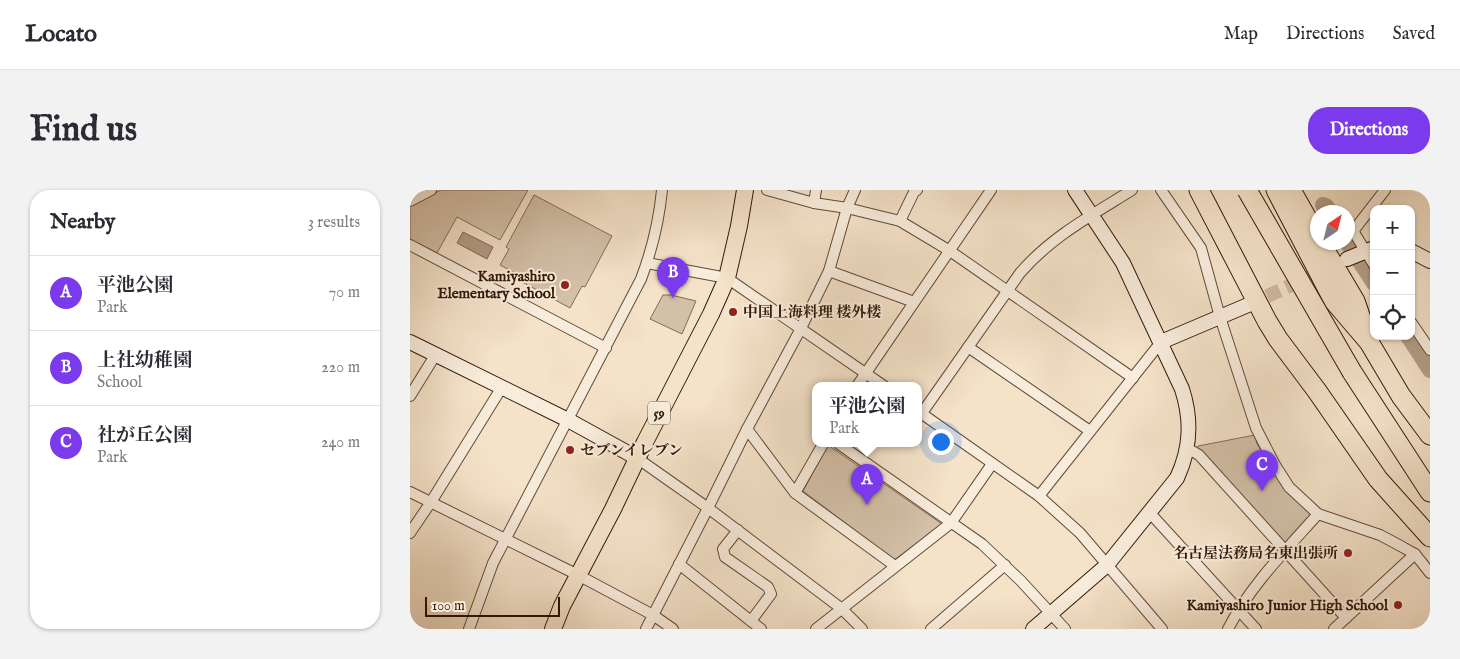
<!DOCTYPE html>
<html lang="en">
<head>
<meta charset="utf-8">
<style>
	body { margin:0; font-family:"IM FELL English","Noto Serif JP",serif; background:#f2f2f3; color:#2b2b33 }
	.controls { position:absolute; right:15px; top:15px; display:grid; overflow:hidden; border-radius:10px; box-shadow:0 1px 4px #0004 }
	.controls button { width:45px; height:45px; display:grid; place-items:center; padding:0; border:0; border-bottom:1px solid #e1e1e2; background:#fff; color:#2b2b33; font:25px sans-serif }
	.compass { position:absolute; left:900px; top:15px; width:45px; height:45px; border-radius:50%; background:#fff; box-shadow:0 1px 4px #0004; rotate:35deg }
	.scale { position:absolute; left:15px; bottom:12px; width:135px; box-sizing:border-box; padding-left:5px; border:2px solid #341806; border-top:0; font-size:14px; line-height:18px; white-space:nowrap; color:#341806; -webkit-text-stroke:4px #f8ecdc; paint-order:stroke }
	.you { position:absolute; left:530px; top:251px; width:18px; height:18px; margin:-12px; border:4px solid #fff; border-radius:50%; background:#1a73e8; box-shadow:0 0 0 8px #1a73e833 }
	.badge { display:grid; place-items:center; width:32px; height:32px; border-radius:50%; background:#7c3aed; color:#fff; font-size:16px; font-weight:700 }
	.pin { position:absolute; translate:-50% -41px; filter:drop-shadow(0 1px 2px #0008) }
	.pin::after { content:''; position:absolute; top:26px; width:18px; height:15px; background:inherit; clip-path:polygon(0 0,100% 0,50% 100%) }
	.popup { position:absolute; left:402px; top:192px; width:110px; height:65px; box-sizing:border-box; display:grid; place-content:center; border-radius:10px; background:#fff; filter:drop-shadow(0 1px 4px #0005); font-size:16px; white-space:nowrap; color:#7c7c81 }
	.popup b { font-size:19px; color:#2b2b33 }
	.popup::after { content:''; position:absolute; left:50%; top:100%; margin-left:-10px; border:10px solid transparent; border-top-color:#fff }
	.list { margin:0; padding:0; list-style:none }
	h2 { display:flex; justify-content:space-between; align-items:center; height:65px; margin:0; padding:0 20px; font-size:21px }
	h2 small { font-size:16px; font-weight:400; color:#7c7c81 }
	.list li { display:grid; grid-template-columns:32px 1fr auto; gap:15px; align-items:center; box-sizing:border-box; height:75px; padding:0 20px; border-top:1px solid #e1e1e2 }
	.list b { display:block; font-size:19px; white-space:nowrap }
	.list p { margin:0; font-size:16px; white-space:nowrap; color:#7c7c81 }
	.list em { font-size:16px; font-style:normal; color:#7c7c81 }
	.icon { flex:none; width:28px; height:28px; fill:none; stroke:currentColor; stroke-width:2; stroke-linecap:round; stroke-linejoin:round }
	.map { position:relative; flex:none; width:1020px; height:439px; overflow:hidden; border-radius:20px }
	header { display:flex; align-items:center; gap:30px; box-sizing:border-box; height:70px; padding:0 25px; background:#fff; border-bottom:1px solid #e1e1e2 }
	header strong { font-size:24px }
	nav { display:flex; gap:28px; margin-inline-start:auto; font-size:18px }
	.intro { display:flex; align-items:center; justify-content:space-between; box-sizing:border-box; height:120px; padding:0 30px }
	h1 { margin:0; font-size:35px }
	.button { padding:12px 22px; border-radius:20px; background:#7c3aed; color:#fff; font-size:18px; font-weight:700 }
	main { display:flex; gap:30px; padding:0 30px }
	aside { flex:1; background:#fff; border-radius:20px; box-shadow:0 1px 4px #0004 }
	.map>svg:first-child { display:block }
	.green { fill:#d3c0a8; stroke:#846c57 }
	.water { fill:#b39d87; stroke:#806853 }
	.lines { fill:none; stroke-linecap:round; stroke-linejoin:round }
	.river { stroke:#b39d87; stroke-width:16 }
	.secondary-tunnel { stroke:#cebaa2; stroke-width:14; stroke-dasharray:14 7; stroke-linecap:butt }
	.street-casing { stroke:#644a37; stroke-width:12 }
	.secondary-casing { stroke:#341806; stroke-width:16 }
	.primary-casing { stroke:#341806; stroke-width:18 }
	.highway-casing { stroke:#341806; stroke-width:21 }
	.street { stroke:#f8ecdc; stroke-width:10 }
	.secondary { stroke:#f8ecdc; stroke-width:14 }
	.primary { stroke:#f4e2c9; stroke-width:16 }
	.highway { stroke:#f4e2c9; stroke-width:19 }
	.highway-bridge-casing { stroke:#341806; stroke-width:21; stroke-linecap:butt }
	.highway-bridge { stroke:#f4e2c9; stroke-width:19 }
	.poi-dot { fill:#8f2418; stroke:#f8ecdc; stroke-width:2 }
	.labels { text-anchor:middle; stroke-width:4; stroke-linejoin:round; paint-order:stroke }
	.shield { fill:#f8ecdc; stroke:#6f5846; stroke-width:1 }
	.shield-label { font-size:14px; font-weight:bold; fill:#341806 }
	.poi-label { font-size:15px; font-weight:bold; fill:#341806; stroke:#f8ecdc; text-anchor:end }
</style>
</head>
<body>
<header>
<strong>Locato</strong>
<nav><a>Map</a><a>Directions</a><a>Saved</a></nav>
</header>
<div class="intro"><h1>Find us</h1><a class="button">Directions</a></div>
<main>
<aside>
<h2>Nearby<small>3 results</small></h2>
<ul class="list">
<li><span class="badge">A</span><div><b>平池公園</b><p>Park</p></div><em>70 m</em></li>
<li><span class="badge">B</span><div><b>上社幼稚園</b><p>School</p></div><em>220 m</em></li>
<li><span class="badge">C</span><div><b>社が丘公園</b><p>Park</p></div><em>240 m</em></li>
</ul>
</aside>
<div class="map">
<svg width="1020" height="439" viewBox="0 0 1020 439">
	<rect width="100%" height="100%" fill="#f4e2c9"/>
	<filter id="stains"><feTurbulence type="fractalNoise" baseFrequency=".004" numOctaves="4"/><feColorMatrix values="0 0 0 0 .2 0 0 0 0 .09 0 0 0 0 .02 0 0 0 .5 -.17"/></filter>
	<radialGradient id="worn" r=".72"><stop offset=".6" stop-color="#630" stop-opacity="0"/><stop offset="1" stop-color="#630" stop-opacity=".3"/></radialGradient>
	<!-- green -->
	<g class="green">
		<polygon points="31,0 118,0 90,50 47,27 27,63 0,49 0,16"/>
		<polygon points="124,5 202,46 175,97 172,96 160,118 103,87 105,83 90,75 99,59 96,57"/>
		<polygon points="253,105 261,105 286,111 272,144 240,129"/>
		<polygon points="845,245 847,254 873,295 900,321 901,325 877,352 872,352 787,260 788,256"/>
		<polygon points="418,255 532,334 484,370 393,301"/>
	</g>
	<!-- water -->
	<polygon class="water" points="53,42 83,57 77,69 47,53"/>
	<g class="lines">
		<!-- river -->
		<g class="river">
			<polyline points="913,15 916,16 920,22"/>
			<polyline points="937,52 964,93"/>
			<polyline points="998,146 1020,180"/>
		</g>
		<!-- secondary-tunnel -->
		<polyline class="secondary-tunnel" points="838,115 916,79"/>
		<!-- street casing -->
		<g class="street-casing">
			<g id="street">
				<polyline points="357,0 404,13 437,18 490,31 540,61 723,188"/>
				<polyline points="751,0 791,58 810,127 846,238 865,275 879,297 908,324 970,345 987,354 1005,364 1020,383"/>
				<polyline points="0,11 21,0"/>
				<polyline points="404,13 406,0"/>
				<polyline points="490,31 504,2 507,0"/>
				<polyline points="0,55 196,158"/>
				<polyline points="237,73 317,88 474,196"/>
				<polyline points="964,75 945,44 944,40 975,0"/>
				<polyline points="419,81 504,112"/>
				<polyline points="1001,132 1020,160"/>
				<polyline points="558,157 680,241"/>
				<polyline points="447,196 581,0"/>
				<polyline points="0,206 26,164"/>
				<polyline points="508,221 629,306 650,325 670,343 752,439"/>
				<path d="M512,223l98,-140c31,-36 72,-58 112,-83"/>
				<polyline points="337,239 390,140 419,81 437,18 445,0"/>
				<polyline points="429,254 572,354 611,391 655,439"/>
				<polyline points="777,258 789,265 936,428"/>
				<polyline points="227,268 298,318 337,239 385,303 413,254"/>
				<polyline points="0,302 168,385 243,425 263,439"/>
				<polyline points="385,303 485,376"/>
				<polyline points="629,306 751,152"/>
				<polyline points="740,323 846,439"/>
				<polyline points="328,340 313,359 315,367 358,397 361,404 341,431"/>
				<polyline points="0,343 21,312 92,197"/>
				<polyline points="269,374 351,439"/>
				<path d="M59,439l24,-66 148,-284c11,-29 18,-58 21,-89"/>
				<polyline points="236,439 298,318 432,419 452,439"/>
				<polyline points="406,439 541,333 582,274"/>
				<polyline points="521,439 595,375"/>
				<path d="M818,439c22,-43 58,-79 90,-115"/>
				<polyline points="924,439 1005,364"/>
			</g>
		</g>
		<!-- secondary casing -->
		<g class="secondary-casing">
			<g id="secondary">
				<polyline points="1001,61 1020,71"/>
				<polyline points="937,69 964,58"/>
				<polyline points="0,152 158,230 227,268"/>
				<polyline points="751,152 838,115"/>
				<path d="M623,439l74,-64 70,-87c14,-30 15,-58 5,-89l-59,-126 -48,-73"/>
			</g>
		</g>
		<!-- primary casing -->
		<g class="primary-casing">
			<polyline id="primary" points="143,439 152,416 203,319 235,252 301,124 317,88 329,36 335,0"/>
		</g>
		<!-- highway casing -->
		<g class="highway-casing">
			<g id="highway">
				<polyline points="789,0 857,131 868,149 907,201 968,289 1020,347"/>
				<polyline points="866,0 924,111 959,152 991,206 1020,245"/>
				<polyline points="881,0 908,48"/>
				<polyline points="910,52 945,111 956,143"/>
				<polyline points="942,182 1020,302"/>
			</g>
		</g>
		<!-- street -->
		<use href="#street" class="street"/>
		<!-- secondary -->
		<use href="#secondary" class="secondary"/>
		<!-- primary -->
		<use href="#primary" class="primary"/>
		<!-- highway -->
		<use href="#highway" class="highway"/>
		<!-- highway-bridge casing -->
		<g class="highway-bridge-casing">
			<polyline id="highway-bridge" points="837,0 942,182"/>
		</g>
		<!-- highway-bridge -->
		<use href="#highway-bridge" class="highway-bridge"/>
	</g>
	<!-- markers -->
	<g class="poi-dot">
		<circle cx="155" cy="95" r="5"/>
		<circle cx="323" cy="122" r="5"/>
		<circle cx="160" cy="260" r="5"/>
		<circle cx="938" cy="363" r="5"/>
		<circle cx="988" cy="415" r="5"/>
	</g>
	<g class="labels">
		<!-- shield labels -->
		<rect class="shield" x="238" y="211.5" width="22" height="23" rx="4"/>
		<g class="shield-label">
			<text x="249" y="228">59</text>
		</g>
		<!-- poi labels -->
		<g class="poi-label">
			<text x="145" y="91">Kamiyashiro<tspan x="145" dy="17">Elementary School</tspan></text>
			<text x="333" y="127" text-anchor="start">中国上海料理 楼外楼</text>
			<text x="170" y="265" text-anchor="start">セブンイレブン</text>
			<text x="928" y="368">名古屋法務局名東出張所</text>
			<text x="978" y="420">Kamiyashiro Junior High School</text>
		</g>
	</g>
	<rect width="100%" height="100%" filter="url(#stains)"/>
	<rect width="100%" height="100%" fill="url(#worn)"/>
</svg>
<div class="controls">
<button>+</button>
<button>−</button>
<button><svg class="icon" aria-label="locate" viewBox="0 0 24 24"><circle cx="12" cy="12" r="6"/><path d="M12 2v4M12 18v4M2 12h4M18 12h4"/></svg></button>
</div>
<svg class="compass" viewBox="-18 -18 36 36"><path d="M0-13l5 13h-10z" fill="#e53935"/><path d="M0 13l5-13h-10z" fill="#7c7c81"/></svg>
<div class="scale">100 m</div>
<div class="you"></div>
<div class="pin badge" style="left:457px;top:315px">A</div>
<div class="popup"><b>平池公園</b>Park</div>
<div class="pin badge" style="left:263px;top:108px">B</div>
<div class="pin badge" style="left:852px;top:301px">C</div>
</div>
</main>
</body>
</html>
